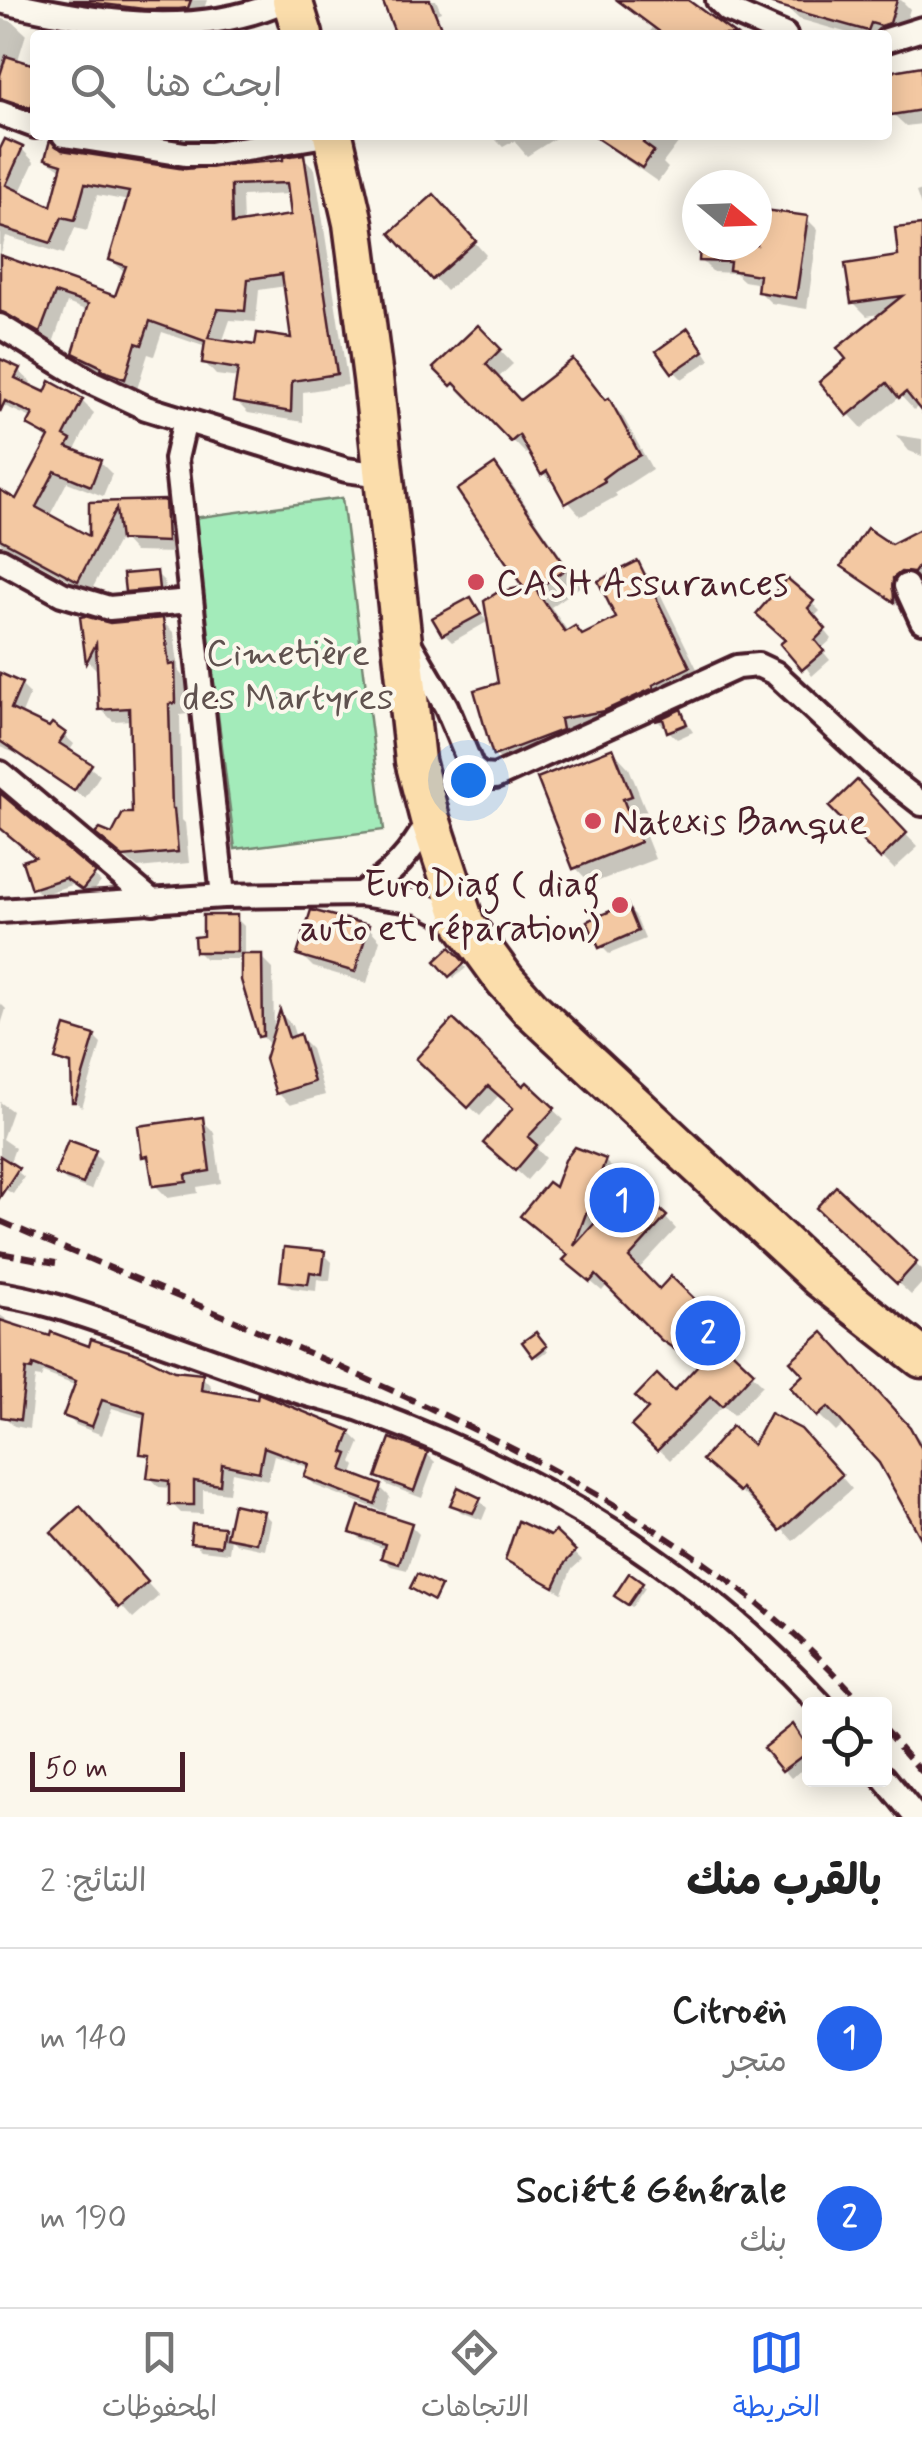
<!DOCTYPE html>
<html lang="ar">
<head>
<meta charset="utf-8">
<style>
	body { margin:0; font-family:Mynerve,"Playpen Sans Arabic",sans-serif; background:#f6f6f6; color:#222; direction:rtl }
	.controls { position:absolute; right:30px; bottom:30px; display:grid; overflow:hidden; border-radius:10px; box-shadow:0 5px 25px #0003 }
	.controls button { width:90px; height:90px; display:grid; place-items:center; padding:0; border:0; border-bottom:2px solid #e0e0e0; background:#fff; color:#222; font:50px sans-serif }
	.compass { position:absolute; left:682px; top:170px; width:90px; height:90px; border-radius:50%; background:#fff; box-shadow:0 5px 25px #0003; rotate:109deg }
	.scale { position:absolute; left:30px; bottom:25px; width:155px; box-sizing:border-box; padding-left:10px; border:5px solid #4a1f2b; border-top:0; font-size:28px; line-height:35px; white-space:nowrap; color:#4a1f2b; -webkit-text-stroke:8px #fbf7ec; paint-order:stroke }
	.you { position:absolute; left:468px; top:780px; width:35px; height:35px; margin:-25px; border:8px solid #fff; border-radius:50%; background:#1a73e8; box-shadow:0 0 0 15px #1a73e833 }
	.badge { display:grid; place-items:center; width:65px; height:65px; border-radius:50%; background:#2563eb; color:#fff; font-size:32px; font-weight:700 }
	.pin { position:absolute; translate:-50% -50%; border:5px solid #fff; box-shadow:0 2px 10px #0006 }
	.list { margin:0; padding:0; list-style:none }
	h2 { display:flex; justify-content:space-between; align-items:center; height:130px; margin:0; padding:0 40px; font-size:42px }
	h2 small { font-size:32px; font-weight:400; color:#767676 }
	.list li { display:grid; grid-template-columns:65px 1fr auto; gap:30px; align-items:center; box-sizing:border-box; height:180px; padding:0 40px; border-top:2px solid #e0e0e0 }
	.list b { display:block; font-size:38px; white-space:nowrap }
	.list p { margin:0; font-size:32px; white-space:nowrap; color:#767676 }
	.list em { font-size:32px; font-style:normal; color:#767676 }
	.icon { flex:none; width:55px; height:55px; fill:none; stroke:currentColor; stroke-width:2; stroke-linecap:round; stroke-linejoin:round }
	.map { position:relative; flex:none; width:922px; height:1817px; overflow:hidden; direction:ltr }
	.search { position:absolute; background:#fff; box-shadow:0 5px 25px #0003; left:30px; right:30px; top:30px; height:110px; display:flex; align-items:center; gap:25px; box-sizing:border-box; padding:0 35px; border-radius:10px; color:#767676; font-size:38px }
	.sheet { height:490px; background:#fff }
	nav { display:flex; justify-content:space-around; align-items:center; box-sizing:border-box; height:140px; border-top:2px solid #e0e0e0; background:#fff; font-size:28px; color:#767676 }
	nav a { display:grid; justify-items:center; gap:5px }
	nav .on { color:#2563eb }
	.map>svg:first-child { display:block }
	.green { fill:#a3ebba; stroke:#768572; stroke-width:2.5 }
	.shadow { fill:#0003; fill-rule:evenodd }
	.building { fill:#f3c8a2; stroke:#4a1f2b; stroke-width:2.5; fill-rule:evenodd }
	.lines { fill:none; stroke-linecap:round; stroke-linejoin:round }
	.minor-casing { stroke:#4a1f2b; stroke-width:30 }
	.primary-casing { stroke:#4a1f2b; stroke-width:45 }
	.minor { stroke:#fbf7ec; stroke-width:22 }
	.primary { stroke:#fbddab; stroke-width:38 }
	.rail { stroke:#4a1f2b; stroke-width:6; stroke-dasharray:15 8; stroke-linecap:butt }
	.poi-dot { fill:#d1495b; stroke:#fbf7ec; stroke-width:4 }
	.labels { text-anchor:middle; stroke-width:8; stroke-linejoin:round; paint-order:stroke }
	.poi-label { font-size:38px; fill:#4a1f2b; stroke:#fbf7ec; text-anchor:start }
	.park-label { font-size:38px; fill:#60524f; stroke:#fbf7ec }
</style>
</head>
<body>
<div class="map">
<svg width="922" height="1817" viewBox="0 0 922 1817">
	<rect width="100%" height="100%" fill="#fbf7ec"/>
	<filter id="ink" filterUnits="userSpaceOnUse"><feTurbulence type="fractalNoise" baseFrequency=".01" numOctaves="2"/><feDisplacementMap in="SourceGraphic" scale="20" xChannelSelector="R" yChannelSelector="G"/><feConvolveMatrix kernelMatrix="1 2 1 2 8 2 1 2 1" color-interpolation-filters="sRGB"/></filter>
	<g filter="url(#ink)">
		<!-- green -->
		<polygon class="green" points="342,498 384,830 235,849 193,518"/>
		<!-- shadow -->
		<g class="shadow">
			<polygon points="73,0 207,0 200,20 84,12"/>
			<polygon points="384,0 436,0 441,12 436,14 442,35 398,35"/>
			<polygon points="624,0 684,0 732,35 647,35 653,28"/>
			<polygon points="788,0 901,0 910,9 902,35 855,35 799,19 786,7"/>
			<polygon points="0,18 13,22 26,34 17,63 28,73 0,118"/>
			<polygon points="52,30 94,35 52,35"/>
			<polygon points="922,68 922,124 906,126 894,115 887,116 887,74"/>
			<polygon points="35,80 35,115 24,104"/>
			<path d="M50,135h18l-5,4 -2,13 124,20 101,-10 17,-5 12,12 33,216 -45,7v30l-55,-9 -12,-12 3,-23 -23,-3 -12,-13 2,-15 -44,-15 -8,24 -6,-2 -11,35 -21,-7 -28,-17 -12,-12 12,-42 -21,-8 -14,40 -31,-19h-13l-9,-5v-62l116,43 10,-27 -15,-13 18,-59 -32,-6 -10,36 -12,-3 -11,26 -58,-18 -6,20v-103l6,-11 16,7 12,13 -15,32 33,16 11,-39 -19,-13zM291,194l3,23 -51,8 -1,-29zM286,286l8,55 -37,7 -35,-5 8,-23 26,2 3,-32z"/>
			<polygon points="173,135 234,135 235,148 186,148"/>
			<polygon points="491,135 560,135 527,156 514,141 503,147"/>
			<polygon points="611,135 684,135 663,163 668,168 658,182 622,157 606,142"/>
			<polygon points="922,190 922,209 916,192"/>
			<polygon points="446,210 486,255 446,291 394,233"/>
			<polygon points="806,218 818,230 807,309 771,303 759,291 760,284 744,281 735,273 713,272 701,260 703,245 757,245 757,227"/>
			<polygon points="922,227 922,409 919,405 914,410 901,396 862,428 849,414 849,360 884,313 867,316 853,302 900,258"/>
			<polygon points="478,328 513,364 497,379 520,403 608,401 622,415 652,469 615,493 617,496 581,516 543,473 530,450 526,454 469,395 466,398 437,368"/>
			<polygon points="696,339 710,360 682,379 674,371"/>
			<polygon points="0,362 18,370 31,382 28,387 46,395 82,401 94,413 76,448 82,455 100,462 112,474 103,496 67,482 49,517 92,540 92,505 164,503 177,515 178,553 134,552 120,537 92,589 87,589 0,543 0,493 18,503 50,441 30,425 34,419 0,404"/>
			<polygon points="896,435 922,439 922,456 909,451"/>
			<polygon points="495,467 511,483 581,586 551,607 569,633 583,637 619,619 637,564 654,581 704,683 511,771 495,754 501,685 527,589"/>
			<polygon points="922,530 922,584 913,583 905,610 845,566"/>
			<polygon points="156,573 164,581 166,596 135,598 127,590"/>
			<polygon points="471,600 487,622 452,642 444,634"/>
			<polygon points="812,603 820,611 814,617 832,639 821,649 830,660 812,676 788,640 767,622"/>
			<polygon points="83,620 109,625 162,621 174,633 179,672 186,679 187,714 180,715 182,820 185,823 189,863 138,868 110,845 113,838 135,815 132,720 113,721 101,709 100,673 89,662"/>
			<polygon points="0,676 21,685 30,694 21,716 64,735 74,744 69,752 100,775 85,798 20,755 0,747"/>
			<polygon points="680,712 693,732 677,739 659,722"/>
			<polygon points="613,751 629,768 647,813 638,816 655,859 591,884 575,867"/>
			<polygon points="857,784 918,847 894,869 833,807"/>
			<polygon points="0,796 101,882 90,896 74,884 41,895 34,888 39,859 0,826"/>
			<polygon points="627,907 635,915 645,939 609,954 601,946"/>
			<polygon points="236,918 244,926 244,957 261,957 273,969 274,1036 282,1015 292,1025 296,1038 299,1037 311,1049 325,1095 290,1105 278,1093 272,1047 261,1035 244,959 205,959 197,951 206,939"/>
			<polygon points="368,927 380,940 367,983 313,967 300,954"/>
			<polygon points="450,950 466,968 454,978 438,961"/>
			<polygon points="0,1003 6,1009 0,1028"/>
			<polygon points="94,1037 101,1044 82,1108 75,1100 73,1068 58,1059"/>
			<polygon points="419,1059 523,1089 527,1085 564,1120 537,1149 546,1158 527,1180 497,1153 516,1109 500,1094 480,1116"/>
			<polygon points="0,1102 12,1111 2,1139 15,1148 9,1165 24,1177 13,1194 0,1186"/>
			<polygon points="202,1120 214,1132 221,1183 197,1187 198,1193 168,1198 155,1185 152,1164 144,1156"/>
			<polygon points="94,1153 102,1161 91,1190 66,1181 58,1173"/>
			<polygon points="605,1161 616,1172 596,1225 631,1187 666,1218 676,1229 638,1270 659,1292 671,1280 718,1326 710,1334 763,1385 734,1415 724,1405 670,1460 635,1426 674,1394 699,1367 675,1351 608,1284 602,1291 578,1271 570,1256 556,1191"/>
			<polygon points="836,1190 922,1270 922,1283 911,1295 832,1220"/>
			<polygon points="324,1254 332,1262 330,1281 317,1279 316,1291 291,1288 283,1280"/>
			<polygon points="0,1315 17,1327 173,1374 201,1376 211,1386 210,1394 350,1433 360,1443 352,1462 356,1466 352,1477 381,1488 390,1497 385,1512 316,1486 307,1477 310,1468 274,1455 268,1480 232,1472 229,1493 203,1490 203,1514 181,1513 172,1504 172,1488 159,1487 150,1477 152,1462 143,1453 147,1419 112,1408 102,1435 76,1425 66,1415 77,1386 43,1373 41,1378 35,1377 29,1429 14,1426 4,1416 8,1362 0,1359"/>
			<polygon points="536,1335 548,1351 538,1358 526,1343"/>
			<polygon points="839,1352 922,1442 922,1535 881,1461 846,1422 836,1432 819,1415"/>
			<polygon points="813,1444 852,1489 793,1541 755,1499 752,1502 718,1471 754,1449"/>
			<polygon points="427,1454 435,1462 422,1498 387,1485 379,1477"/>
			<polygon points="479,1500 487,1508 482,1520 461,1512 453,1504"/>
			<polygon points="263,1513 271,1521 265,1550 237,1544 231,1538 229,1553 201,1550 193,1542 223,1529 229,1536"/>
			<polygon points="92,1522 159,1596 133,1619 55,1532"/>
			<polygon points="411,1526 419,1534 407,1570 391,1566 383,1558 386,1549 361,1540 353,1532"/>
			<polygon points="555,1534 582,1560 571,1570 562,1593 508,1560"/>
			<polygon points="642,1585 645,1588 632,1607 621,1599"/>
			<polygon points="793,1728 810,1747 810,1764 791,1778 784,1770"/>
		</g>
		<!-- building -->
		<g class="building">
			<polygon points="69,0 191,0 188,8 179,9 144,9"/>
			<polygon points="382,0 430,0 444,35 396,35"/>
			<polygon points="617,0 688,0 736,35 664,35"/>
			<polygon points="773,0 897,0 890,23 881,26 871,23 868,31 772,4"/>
			<polygon points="6,56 35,65 35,97 31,108 0,98 0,75"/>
			<polygon points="922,66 922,110 891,115 887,102 887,72"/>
			<polygon points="592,135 648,135 643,143 654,151 642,168"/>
			<path d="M5,139l18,8 -17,38 45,21 11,-42 -17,-5 5,-19 12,10 123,19 98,-9v-3l21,-3 33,220 -45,7 -1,31 -58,-10 5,-33 -36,-6 3,-22 -55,-20 -8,24 -6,-2 -11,36 -24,-9 1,-3 -29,-14 15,-49 -33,-11 -15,40 -40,-22v-56l115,41 11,-30 -17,-6 20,-68 -44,-8 -10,36 -13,-3 -11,26 -51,-16v-78zM287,183l4,32 -59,9 -1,-39zM282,274l9,64 -34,-5 -2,12 -47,-7 10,-29 27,2 3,-32z"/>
			<polygon points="434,194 476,241 432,280 390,233"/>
			<polygon points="765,210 808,216 796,298 757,292 759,275 729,270 730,262 699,261 700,245 757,245 757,225 763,225"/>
			<polygon points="922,225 922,412 906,392 899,398 887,383 847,416 819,382 846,359 837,348 902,296 851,303 845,264 898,256 895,228"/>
			<polygon points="478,325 501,349 486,364 520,400 573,359 605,400 609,398 640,455 615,469 603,478 605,481 565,504 547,471 541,475 519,435 511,442 454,383 451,386 433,368"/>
			<polygon points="688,328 704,351 672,373 656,351"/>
			<polygon points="0,359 20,368 15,378 45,392 50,381 83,399 64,436 71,440 67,447 101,460 91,486 55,471 36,507 89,536 89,502 165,500 167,542 120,540 116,509 78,581 0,539 0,490 16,499 49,437 27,425 33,414 5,401 0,412"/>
			<polygon points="495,464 567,568 536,590 565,632 575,626 582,635 616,618 598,581 638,561 690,667 653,685 654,688 604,711 560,719 562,730 493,756 474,690 498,683 484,601 498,592 523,587 457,490"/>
			<polygon points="867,528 891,544 922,528 922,561 914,573 901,572 893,578 894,602 841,566"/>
			<polygon points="157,571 159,589 125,592 123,574"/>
			<polygon points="787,578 814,601 808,608 826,629 815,640 824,651 802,670 780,644 785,640 756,614"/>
			<polygon points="471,597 481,614 442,635 432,618"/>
			<polygon points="85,616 110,623 163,618 169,665 175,664 176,703 169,704 172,809 174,809 178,852 123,857 95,834 100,829 112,834 123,813 132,813 129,708 99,710 96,644 86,663 80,617"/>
			<polygon points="0,673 22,683 11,709 49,727 52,723 66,733 59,743 92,764 74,791 0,741"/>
			<polygon points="681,709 687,724 667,732 663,719 655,721"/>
			<polygon points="613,748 632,796 623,799 640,842 573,869 537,778"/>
			<polygon points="857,780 907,833 880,859 829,807"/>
			<polygon points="0,793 96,873 82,890 65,878 31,889 22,861 35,857 0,828"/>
			<polygon points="627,904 638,931 599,948 587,921"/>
			<polygon points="311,910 369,925 355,972 297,955"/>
			<polygon points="203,915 237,915 237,952 195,952 194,937 203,936"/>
			<polygon points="450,947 465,963 449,977 435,961"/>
			<polygon points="241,954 262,954 263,1036 258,1037 241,980"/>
			<polygon points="280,1010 289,1038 300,1034 314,1082 276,1094 265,1059"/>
			<polygon points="453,1019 523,1086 527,1082 555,1108 528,1137 537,1145 515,1171 483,1143 513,1108 488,1086 468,1108 416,1059"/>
			<polygon points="65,1026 95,1035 75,1102 72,1102 71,1064 55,1059"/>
			<polygon points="203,1117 210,1171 186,1175 187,1182 153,1186 148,1156 142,1157 138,1126"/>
			<polygon points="68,1140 96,1150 83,1184 55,1174"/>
			<polygon points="575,1147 606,1159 574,1246 631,1183 667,1216 629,1258 659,1289 671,1276 709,1313 700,1321 754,1372 722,1406 711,1396 657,1451 631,1426 648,1409 635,1397 657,1374 674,1391 698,1365 661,1340 596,1275 590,1282 563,1260 568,1255 520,1216 548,1182 555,1187 565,1160"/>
			<polygon points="0,1156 19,1168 0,1197"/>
			<polygon points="836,1186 917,1262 897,1284 816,1208"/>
			<polygon points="284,1247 325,1251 322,1274 310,1272 308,1284 280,1281"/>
			<polygon points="0,1320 50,1336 51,1332 89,1346 91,1339 141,1355 174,1371 203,1374 201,1390 257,1399 258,1393 351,1431 343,1452 348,1454 342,1470 382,1485 375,1504 304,1477 309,1464 264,1447 259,1472 222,1464 220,1485 194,1481 194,1505 169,1505 169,1481 147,1478 150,1455 140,1454 145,1413 102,1400 92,1427 63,1416 76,1381 33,1365 32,1370 26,1369 20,1420 1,1417"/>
			<polygon points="536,1332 547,1346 533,1357 522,1342"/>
			<polygon points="823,1332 910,1427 922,1449 922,1540 879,1463 828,1407 817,1417 790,1387 803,1375 790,1361"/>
			<polygon points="770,1413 801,1429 842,1475 780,1531 742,1488 739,1492 702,1460 732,1426 753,1445"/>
			<polygon points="390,1438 428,1452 414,1491 376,1477"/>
			<polygon points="458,1487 481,1498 473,1513 450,1505"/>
			<polygon points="233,1504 264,1511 257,1543 226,1537"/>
			<polygon points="80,1506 148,1582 119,1608 51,1532"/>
			<polygon points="359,1506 412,1523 399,1564 381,1558 385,1544 350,1533"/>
			<polygon points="518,1521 550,1536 555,1531 576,1551 565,1563 554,1587 505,1560"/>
			<polygon points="192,1524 224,1527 221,1546 190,1543"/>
			<polygon points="629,1573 643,1583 628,1605 614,1596"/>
			<polygon points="417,1574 441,1586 434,1601 410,1588"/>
			<polygon points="793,1724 810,1750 782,1771 763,1748"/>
		</g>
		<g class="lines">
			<!-- minor casing -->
			<g class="minor-casing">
				<g id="minor">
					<polyline points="718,0 728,10 785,35"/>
					<path d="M0,1c91,21 196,40 285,-1"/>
					<polyline points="887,40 922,29"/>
					<polyline points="0,113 35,126"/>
					<polyline points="64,135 185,154 210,154 326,135"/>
					<polyline points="0,326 91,382 146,408 346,470 382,475"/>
					<polyline points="185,420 176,459 223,896"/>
					<polyline points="0,560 62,594 109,608 191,601"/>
					<polyline points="906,586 922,621"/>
					<polyline points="408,641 446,706 472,768 482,776 495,777 737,667 758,665 775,673 886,776 922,804"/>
					<polyline points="0,773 153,902"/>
					<path d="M360,894c33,-20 51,-41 70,-75"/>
					<polyline points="0,911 223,896 360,894 419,902 465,925"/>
					<path d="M0,1294c43,6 82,21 124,35 57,20 114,41 171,61 21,8 44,11 65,19 178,65 332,156 460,295"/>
					<polyline points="884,1778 916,1817"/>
				</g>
			</g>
			<!-- primary casing -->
			<g class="primary-casing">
				<g id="primary">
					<polyline points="292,0 303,35"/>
					<polyline points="333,135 353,223 373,378 415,761 430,819 465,925 505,980 531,1009 820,1278 922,1358"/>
				</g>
			</g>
			<!-- minor -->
			<use href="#minor" class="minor"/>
			<!-- primary -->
			<use href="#primary" class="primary"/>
			<!-- rail -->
			<g class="rail">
				<path d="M0,1221c128,55 256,107 382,165 175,80 352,172 481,318"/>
				<polyline points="0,1253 56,1263"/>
				<polyline points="884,1729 922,1772"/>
			</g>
		</g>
	</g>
	<!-- markers -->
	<g class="poi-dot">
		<circle cx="476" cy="582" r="10"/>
		<circle cx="593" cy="821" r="10"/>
		<circle cx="620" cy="905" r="10"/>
	</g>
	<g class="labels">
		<!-- poi labels -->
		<g class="poi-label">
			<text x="496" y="595">CASH Assurances</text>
			<text x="613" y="834">Natexis Banque</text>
			<text x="600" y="896" text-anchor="end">EuroDiag ( diag<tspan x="600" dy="44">auto et réparation)</tspan></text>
		</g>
		<!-- park labels -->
		<g class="park-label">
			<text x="288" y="665">Cimetière<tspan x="288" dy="44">des Martyres</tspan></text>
		</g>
	</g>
</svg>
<div class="controls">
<button><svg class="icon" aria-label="locate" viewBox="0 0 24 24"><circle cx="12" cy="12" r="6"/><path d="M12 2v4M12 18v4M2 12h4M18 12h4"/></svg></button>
</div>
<svg class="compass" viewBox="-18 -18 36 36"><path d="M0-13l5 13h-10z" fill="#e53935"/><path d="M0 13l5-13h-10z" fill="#767676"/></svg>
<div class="scale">50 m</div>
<div class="you"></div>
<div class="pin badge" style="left:622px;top:1200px">1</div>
<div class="pin badge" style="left:708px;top:1333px">2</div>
<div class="search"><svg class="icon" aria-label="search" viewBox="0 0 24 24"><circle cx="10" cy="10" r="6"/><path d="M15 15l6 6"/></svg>ابحث هنا</div>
</div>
<section class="sheet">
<h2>بالقرب منك<small>النتائج: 2</small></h2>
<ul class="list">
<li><span class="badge">1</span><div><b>Citroën</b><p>متجر</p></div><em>140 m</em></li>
<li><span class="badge">2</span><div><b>Société Générale</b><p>بنك</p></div><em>190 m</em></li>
</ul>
</section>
<nav>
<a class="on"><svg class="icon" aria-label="map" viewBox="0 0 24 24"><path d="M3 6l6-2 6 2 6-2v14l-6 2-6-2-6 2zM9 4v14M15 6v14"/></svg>الخريطة</a>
<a><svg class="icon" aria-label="directions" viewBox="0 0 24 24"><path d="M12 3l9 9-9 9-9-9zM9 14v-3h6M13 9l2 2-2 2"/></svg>الاتجاهات</a>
<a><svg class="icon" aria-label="saved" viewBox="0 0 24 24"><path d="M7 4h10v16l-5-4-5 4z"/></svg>المحفوظات</a>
</nav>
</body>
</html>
